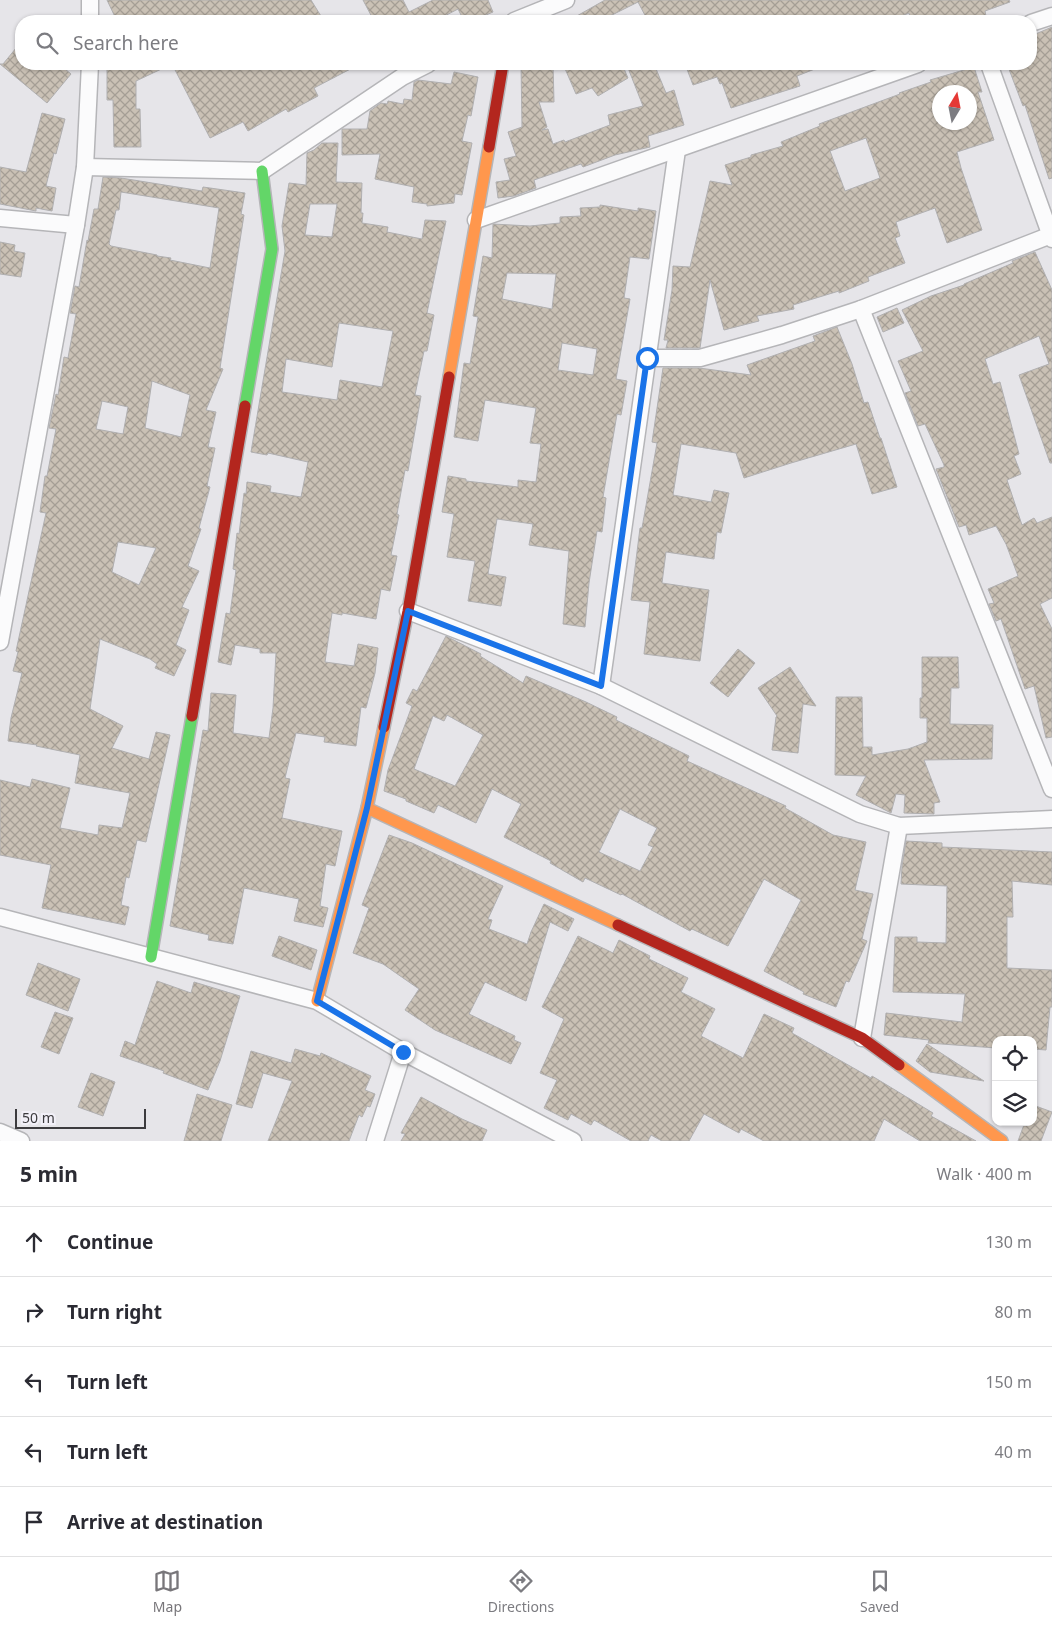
<!DOCTYPE html>
<html lang="en">
<head>
<meta charset="utf-8">
<style>
	body { margin:0; font-family:"Noto Sans",sans-serif; background:#f2f2f3; color:#2b2b33 }
	.controls { position:absolute; right:15px; bottom:15px; display:grid; overflow:hidden; border-radius:10px; box-shadow:0 1px 4px #0004 }
	.controls button { width:45px; height:45px; display:grid; place-items:center; padding:0; border:0; border-bottom:1px solid #e1e1e2; background:#fff; color:#2b2b33; font:25px sans-serif }
	.compass { position:absolute; left:932px; top:85px; width:45px; height:45px; border-radius:50%; background:#fff; box-shadow:0 1px 4px #0004; rotate:10deg }
	.scale { position:absolute; left:15px; bottom:12px; width:131px; box-sizing:border-box; padding-left:5px; border:2px solid #3c3b3e; border-top:0; font-size:14px; line-height:18px; white-space:nowrap; color:#3c3b3e; -webkit-text-stroke:4px #f2f0f8; paint-order:stroke }
	.stop { position:absolute; width:15px; height:15px; margin:-11px; border:4px solid #1a73e8; border-radius:50%; background:#fff }
	.stop.end { background:#1a73e8; border-color:#fff; box-shadow:0 1px 5px #0008 }
	.list { margin:0; padding:0; list-style:none }
	h2 { display:flex; justify-content:space-between; align-items:center; height:65px; margin:0; padding:0 20px; font-size:21px }
	h2 small { font-size:16px; font-weight:400; color:#7c7c81 }
	.list li { display:grid; grid-template-columns:32px 1fr auto; gap:15px; align-items:center; box-sizing:border-box; height:70px; padding:0 20px; border-top:1px solid #e1e1e2 }
	.list b { display:block; font-size:19px; white-space:nowrap }
	.list em { font-size:16px; font-style:normal; color:#7c7c81 }
	.icon { flex:none; width:28px; height:28px; fill:none; stroke:currentColor; stroke-width:2; stroke-linecap:round; stroke-linejoin:round }
	.map { position:relative; flex:none; width:1052px; height:1141px; overflow:hidden }
	.search { position:absolute; background:#fff; box-shadow:0 1px 4px #0004; left:15px; right:15px; top:15px; height:55px; display:flex; align-items:center; gap:12px; box-sizing:border-box; padding:0 18px; border-radius:20px; color:#7c7c81; font-size:19px }
	.sheet { height:415px; background:#fff }
	nav { display:flex; justify-content:space-around; align-items:center; box-sizing:border-box; height:70px; border-top:1px solid #e1e1e2; background:#fff; font-size:14px; color:#7c7c81 }
	nav a { display:grid; justify-items:center; gap:2px }
	nav .on { color:#78767a }
	.map>svg:first-child { display:block }
	.building { fill:url(#building-cross-hatch); stroke:#b0afb0; fill-rule:evenodd }
	.lines { fill:none; stroke-linecap:round; stroke-linejoin:round }
	.street-casing { stroke:#b5b5b8; stroke-width:19 }
	.fast-casing { stroke:#b5b5b8; stroke-width:14 }
	.slow-casing { stroke:#b5b5b8; stroke-width:14 }
	.jam-casing { stroke:#b5b5b8; stroke-width:14 }
	.street { stroke:#fbfbfc; stroke-width:16 }
	.fast { stroke:#63d668; stroke-width:11 }
	.slow { stroke:#ff974d; stroke-width:11 }
	.jam { stroke:#b3261e; stroke-width:11 }
	.route { stroke:#1a73e8; stroke-width:6 }
</style>
</head>
<body>
<div class="map">
<svg width="1052" height="1141" viewBox="0 0 1052 1141">
	<defs>
		<pattern id="building-cross-hatch" width="8" height="8" patternUnits="userSpaceOnUse" patternTransform="scale(1.25)"><rect width="8" height="8" fill="#cac1b5"/><path d="M0 0l8 8M0 8l8-8" fill="none" stroke="#a59e95"/></pattern>
	</defs>
	<rect width="100%" height="100%" fill="#e6e5e9"/>
	<!-- building -->
	<g class="building">
		<polygon points="107,0 311,0 324,21 117,21"/>
		<polygon points="363,0 403,0 409,12 433,0 488,0 493,12 472,21 464,21 458,9 435,21 374,21"/>
		<polygon points="605,0 1009,0 1010,2 985,11 986,16 963,21 911,21 909,13 890,21 694,21 692,16 681,21 648,21 638,2 600,21 568,21"/>
		<polygon points="1052,27 1052,178 1049,179 1025,105 1023,106 1007,64 1031,64 1031,36"/>
		<polygon points="21,42 21,64 59,64 71,74 47,103 0,64 3,64"/>
		<polygon points="107,64 172,64 136,81 136,109 140,109 141,147 114,147 113,100 107,100"/>
		<polygon points="172,64 360,64 314,88 318,96 288,112 286,109 248,131 243,122 210,138"/>
		<polygon points="521,64 553,64 554,102 539,102 547,127 542,130 548,129 553,144 564,140 565,142 610,125 608,115 643,106 628,68 639,64 654,64 666,93 674,90 684,125 648,136 650,147 615,155 583,167 581,164 534,180 536,188 514,196 498,198 496,182 510,180 504,159 516,156 508,132 522,127"/>
		<polygon points="563,64 622,64 628,78 598,96 592,88 576,94"/>
		<polygon points="685,64 825,64 825,65 797,76 800,86 731,108 722,83 720,84 717,77 693,85"/>
		<path d="M974,67l8,25h-4l16,48 -37,12 4,16 21,62 -35,13 -12,-35 -39,14 4,14 -5,2 10,25 -37,14 1,4 -30,12v-2l-46,14 1,4 -37,7 2,5 -35,9 -14,-50 -10,68h-34l2,-8h-4l8,-50 1,-24 17,1 20,-86 22,4 -7,-20 26,-8v-2l32,-9 -2,-4 39,-16 -1,-2 81,-30 -1,-1 32,-11 -1,-2zM940,92h30v30h-30zM866,138l14,40 -35,13 -15,-40z"/>
		<polygon points="454,72 478,77 471,116 468,115 462,141 472,143 462,195 455,194 454,203 427,206 427,204 412,202 414,187 375,179 380,154 342,155 342,129 367,129 370,111 381,103 387,104 388,101 403,104 404,99 412,100 414,82 418,80 451,84"/>
		<polygon points="42,113 65,119 56,154 54,153 46,186 56,188 52,211 36,208 36,211 0,204 0,167 26,172"/>
		<path d="M322,143h16l-2,39 26,1 -1,30h2l-1,10 26,4 -1,5 35,7 3,-19 21,1 -19,92 7,2 -7,36h-3l-9,44 6,1 -13,75 -3,-1 -8,44 2,1 -8,40 6,1 -7,35 -9,-2 -5,30 -34,-6v2l-10,-2 -7,49 29,4 4,-22 20,4 -3,25 -9,35 -5,-1 -5,39 -32,-4 1,-5 -29,-4 -11,45 5,1 -8,39 60,13 -7,35 -9,-2 -6,42 8,2 -5,19 -29,-6 5,-22 -55,-11 -11,56 -25,-4 1,-5 -39,-9 33,-196 5,1 3,-38 25,2 -3,38 36,5 4,-30 3,-55h-16v-4l-25,-4 -4,20 -13,-3 8,-49 4,1 6,-44 -3,-1 4,-36 2,1 5,-41 2,1 1,-12 24,4 -1,6 31,5 7,-35 -40,-9 -1,2 -16,-3 34,-201 -3,-25 7,-43 17,2 1,-32 7,-3zM310,204h27l-5,33 -27,-2zM339,323l54,8 -11,56 -42,-7 -3,20 -55,-8 4,-33 46,8z"/>
		<path d="M103,177l18,1 81,13 1,-4 42,6 -4,21 3,1 -24,153 3,1 -17,41 10,2 -8,35 7,1 -8,38 3,1 -11,41 2,1 -13,37 11,5 -17,36 7,3 -13,35 10,5 -12,26 -19,-8 2,-4 -7,-5 -50,-20 -10,70 33,17 -11,22 37,11 7,-27 14,3 -24,107 -9,-2 -8,38 -3,-1 -5,28 8,2 -4,18 -83,-17 9,-43 -51,-10v-75l30,7 2,-8 38,9 -10,40 38,7 1,-10 23,3 8,-35 -55,-10 5,-28 -44,-9 1,-1 -29,-4 3,-23 11,-45 -9,-2 5,-19 -2,-1 30,-138 -6,-1 5,-36h2l9,-47 -7,-1 7,-34 2,1 6,-38 4,1 8,-44 -6,-1 5,-27 4,1 8,-47 1,1 6,-32h4zM121,192l98,16 -9,60 -40,-8 1,-2 -14,-2v-1l-46,-9 -2,-2 7,-34h3zM152,381l38,14 -9,42 -36,-9zM102,401l26,6 -5,27 -27,-5zM118,542l38,6 -17,37 -27,-13z"/>
		<path d="M600,205l38,6v-3l18,3 -7,48 -19,-2 -6,41 6,1 -14,80 11,2 -6,34 -4,-1 -14,83 3,1 -4,34 -5,-1 -8,52 -4,44 -22,-3 6,-73 -40,-6 4,-21 -36,-5 -9,55 18,3 -5,29 -33,-5 7,-40 -28,-4 7,-43 -12,-2 6,-36 18,3v2l52,6v-7l18,2 5,-38 -11,-1 6,-35 -51,-8 -7,41 -24,-4 10,-74 6,1 8,-47 -5,-1 10,-60 9,2 1,-34 37,2 30,-3v-6l21,-1 -1,-8 20,-1zM507,273l49,1 -4,35 -50,-10zM562,343l35,6 -4,26 -35,-5z"/>
		<polygon points="0,242 15,245 14,251 25,253 21,277 0,274"/>
		<polygon points="1035,252 1052,290 1052,463 1050,463 1019,375 1049,364 1039,336 985,359 993,384 1000,382 1019,454 1014,456 1021,474 1007,480 1022,525 1034,518 1037,523 1052,517 1052,598 1040,604 1052,629 1052,737 1046,738 1034,686 1025,689 1001,619 996,621 989,604 994,603 988,589 1018,576 1006,544 996,526 969,535 966,525 959,527 936,469 944,467 944,465 925,424 918,426 905,393 911,391 898,361 923,351 902,310 931,296 964,285 964,284 1013,263 1012,261"/>
		<polygon points="897,308 904,323 883,332 877,317"/>
		<polygon points="837,327 852,364 864,403 868,402 880,438 881,438 897,487 872,494 856,444 791,463 744,478 736,453 681,444 673,495 711,502 714,490 729,493 721,533 717,532 714,559 666,552 662,583 709,590 700,661 644,654 650,602 631,600 640,528 642,528 657,443 652,442 663,368 699,368 751,375 747,365 815,341 813,336"/>
		<path d="M446,636l35,18 -1,2 43,27 3,-7 60,26 31,15 -1,3 73,36 -2,5 99,45 -1,2 48,27 33,7 -11,48 18,4 -11,45 5,2 -18,41 -3,-1 -10,26 -33,-13 1,-2 -40,-21 37,-71 -37,-21 -36,67 -36,-17 -2,2 -68,-37 -1,1 -36,-17 -2,4 -33,-19 1,-2 -47,-24 17,-33 -29,-15 -16,34 -38,-18 -4,8 -28,-12v-2l-22,-8 4,-21 24,-64 -6,-3 7,-14 4,2zM447,715l36,20 -28,51 -41,-17 19,-53 11,5zM620,809l37,19 -9,17 5,2 -13,24 -41,-19z"/>
		<polygon points="738,649 755,663 728,697 710,683"/>
		<polygon points="922,657 958,657 959,688 951,688 950,724 993,725 992,759 924,760 940,802 934,803 934,814 904,813 905,795 896,794 891,813 856,795 866,776 835,775 836,697 862,697 863,747 872,747 872,755 908,749 927,742 927,718 920,718 920,698 922,698"/>
		<polygon points="790,667 816,706 803,704 798,753 772,750 776,717 777,716 758,688"/>
		<polygon points="389,835 412,843 503,886 488,919 492,920 489,929 527,944 531,932 544,904 574,919 568,931 550,922 526,1001 485,982 469,1014 515,1036 514,1040 521,1043 511,1064 435,1030 405,1010 419,989 383,964 353,953 369,908 362,905"/>
		<polygon points="906,841 942,843 942,847 1052,852 1052,885 1012,881 1013,917 1007,917 1007,968 1052,970 1052,1007 1050,1007 1046,1050 1033,1049 1033,1040 996,1040 996,1048 928,1043 929,1040 884,1035 886,1013 962,1022 965,994 893,992 895,937 917,937 917,942 946,943 947,886 901,884 902,866"/>
		<polygon points="279,936 317,950 311,970 272,956"/>
		<polygon points="578,936 613,953 619,940 650,956 649,959 688,978 681,992 715,1009 701,1036 743,1058 764,1014 794,1028 792,1033 871,1078 872,1076 933,1113 931,1116 976,1141 920,1141 884,1119 874,1141 764,1141 741,1129 739,1133 704,1114 689,1141 662,1141 651,1135 648,1141 631,1141 594,1120 591,1125 571,1114 568,1120 544,1108 557,1080 540,1073 564,1019 542,1007"/>
		<polygon points="38,963 80,979 68,1011 26,995"/>
		<polygon points="157,981 191,993 194,982 240,996 220,1061 208,1090 163,1073 164,1071 120,1056 125,1041 135,1045"/>
		<polygon points="55,1012 73,1018 59,1054 41,1047"/>
		<polygon points="927,1044 984,1081 930,1072 916,1061"/>
		<polygon points="295,1049 320,1056 321,1053 371,1076 365,1090 375,1094 370,1107 367,1106 362,1117 359,1115 349,1141 268,1141 292,1081 263,1073 252,1108 236,1104 251,1051 291,1063"/>
		<polygon points="91,1073 115,1082 103,1116 78,1107"/>
		<polygon points="197,1094 232,1105 221,1141 184,1141"/>
		<polygon points="421,1097 462,1119 487,1130 482,1141 401,1141 405,1134 401,1133"/>
		<polygon points="1033,1105 1052,1112 1041,1141 1018,1141 1025,1122 1033,1122"/>
	</g>
	<g class="lines">
		<!-- street casing -->
		<g class="street-casing">
			<g id="street">
				<polyline points="90,0 90,21"/>
				<polyline points="514,21 566,0"/>
				<polyline points="1031,23 1052,16"/>
				<polyline points="989,64 1052,239"/>
				<polyline points="85,167 262,171 402,77 428,64"/>
				<polyline points="0,218 76,225"/>
				<polyline points="476,220 918,64"/>
				<polyline points="861,309 1052,789"/>
				<polyline points="647,358 700,358 782,335 861,309 1051,235"/>
				<polyline points="408,611 601,686 860,814 899,826 1052,819"/>
				<polyline points="0,642 76,225 85,167 90,64"/>
				<polyline points="601,686 677,150"/>
				<polyline points="0,917 317,1001 403,1052 573,1141"/>
				<polyline points="862,1038 899,826"/>
				<polyline points="0,1132 21,1141"/>
				<polyline points="375,1141 403,1052"/>
			</g>
		</g>
		<!-- fast casing -->
		<g class="fast-casing">
			<g id="fast">
				<polyline points="245,406 272,249 262,171"/>
				<polyline points="151,957 192,716"/>
			</g>
		</g>
		<!-- slow casing -->
		<g class="slow-casing">
			<g id="slow">
				<polyline points="449,377 489,147"/>
				<polyline points="367,808 618,925"/>
				<polyline points="317,1001 367,808 384,727"/>
				<polyline points="899,1065 1002,1141"/>
			</g>
		</g>
		<!-- jam casing -->
		<g class="jam-casing">
			<g id="jam">
				<polyline points="489,147 503,64"/>
				<polyline points="192,716 245,406"/>
				<polyline points="384,727 408,611 449,377"/>
				<polyline points="618,925 862,1038 899,1065"/>
			</g>
		</g>
		<!-- street -->
		<use href="#street" class="street"/>
		<!-- fast -->
		<use href="#fast" class="fast"/>
		<!-- slow -->
		<use href="#slow" class="slow"/>
		<!-- jam -->
		<use href="#jam" class="jam"/>
	</g>
	<g class="lines">
		<!-- route -->
		<polyline class="route" points="403,1052 317,1001 367,808 408,611 601,686 647,358"/>
	</g>
</svg>
<div class="controls">
<button><svg class="icon" aria-label="locate" viewBox="0 0 24 24"><circle cx="12" cy="12" r="6"/><path d="M12 2v4M12 18v4M2 12h4M18 12h4"/></svg></button>
<button><svg class="icon" aria-label="layers" viewBox="0 0 24 24"><path d="M12 4l9 5-9 5-9-5zM3 14l9 5 9-5"/></svg></button>
</div>
<svg class="compass" viewBox="-18 -18 36 36"><path d="M0-13l5 13h-10z" fill="#e53935"/><path d="M0 13l5-13h-10z" fill="#7c7c81"/></svg>
<div class="scale">50 m</div>
<div class="stop" style="left:647px;top:358px"></div>
<div class="stop end" style="left:403px;top:1052px"></div>
<div class="search"><svg class="icon" aria-label="search" viewBox="0 0 24 24"><circle cx="10" cy="10" r="6"/><path d="M15 15l6 6"/></svg>Search here</div>
</div>
<section class="sheet">
<h2>5 min<small>Walk · 400 m</small></h2>
<ul class="list">
<li><svg class="icon" aria-label="ahead" viewBox="0 0 24 24"><path d="M12 20V5M6 11l6-6 6 6"/></svg><div><b>Continue</b></div><em>130 m</em></li>
<li><svg class="icon" aria-label="right" viewBox="0 0 24 24"><path d="M7 20v-9h11M14 6l5 5-5 5"/></svg><div><b>Turn right</b></div><em>80 m</em></li>
<li><svg class="icon" aria-label="left" viewBox="0 0 24 24"><path d="M17 20v-9H6M10 6l-5 5 5 5"/></svg><div><b>Turn left</b></div><em>150 m</em></li>
<li><svg class="icon" aria-label="left" viewBox="0 0 24 24"><path d="M17 20v-9H6M10 6l-5 5 5 5"/></svg><div><b>Turn left</b></div><em>40 m</em></li>
<li><svg class="icon" aria-label="arrive" viewBox="0 0 24 24"><path d="M6 21V4h12l-3 4 3 4H6"/></svg><div><b>Arrive at destination</b></div></li>
</ul>
</section>
<nav>
<a class="on"><svg class="icon" aria-label="map" viewBox="0 0 24 24"><path d="M3 6l6-2 6 2 6-2v14l-6 2-6-2-6 2zM9 4v14M15 6v14"/></svg>Map</a>
<a><svg class="icon" aria-label="directions" viewBox="0 0 24 24"><path d="M12 3l9 9-9 9-9-9zM9 14v-3h6M13 9l2 2-2 2"/></svg>Directions</a>
<a><svg class="icon" aria-label="saved" viewBox="0 0 24 24"><path d="M7 4h10v16l-5-4-5 4z"/></svg>Saved</a>
</nav>
</body>
</html>
